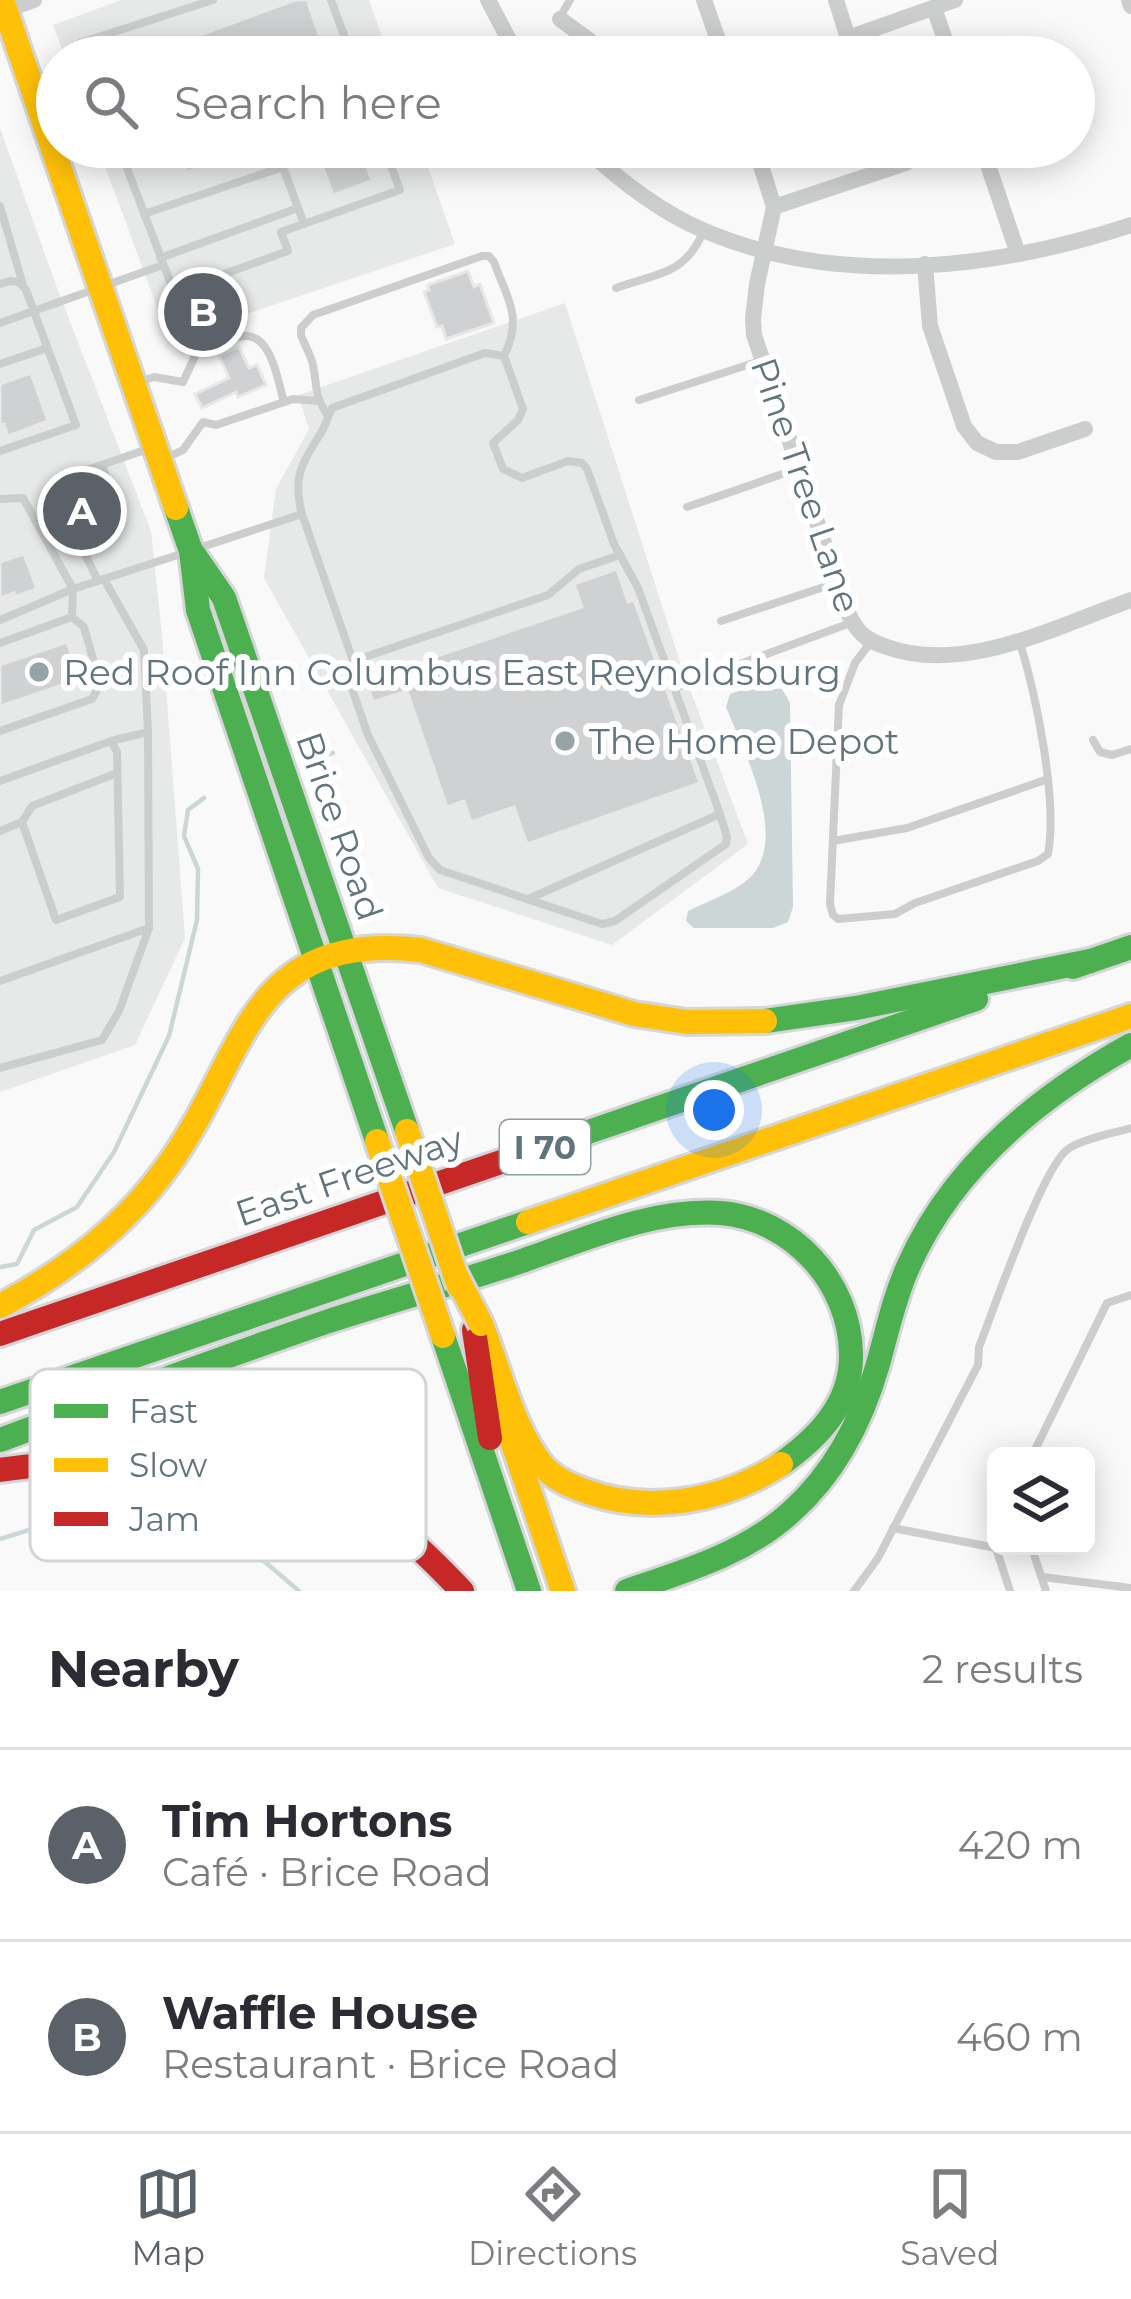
<!DOCTYPE html>
<html lang="en">
<head>
<meta charset="utf-8">
<style>
	body { margin:0; font-family:Montserrat,sans-serif; background:#f2f2f3; color:#2b2b33 }
	.controls { position:absolute; right:36px; bottom:36px; display:grid; overflow:hidden; border-radius:18px; box-shadow:0 6px 30px #0003 }
	.controls button { width:108px; height:108px; display:grid; place-items:center; padding:0; border:0; border-bottom:3px solid #e1e1e2; background:#fff; color:#2b2b33; font:60px sans-serif }
	.you { position:absolute; left:714px; top:1110px; width:42px; height:42px; margin:-30px; border:9px solid #fff; border-radius:50%; background:#1a73e8; box-shadow:0 0 0 18px #1a73e833 }
	.badge { display:grid; place-items:center; width:78px; height:78px; border-radius:50%; background:#5b6168; color:#fff; font-size:39px; font-weight:700 }
	.pin { position:absolute; translate:-50% -50%; border:6px solid #fff; box-shadow:0 3px 12px #0006 }
	.list { margin:0; padding:0; list-style:none }
	h2 { display:flex; justify-content:space-between; align-items:center; height:156px; margin:0; padding:0 48px; font-size:51px }
	h2 small { font-size:39px; font-weight:400; color:#7c7c81 }
	.list li { display:grid; grid-template-columns:78px 1fr auto; gap:36px; align-items:center; box-sizing:border-box; height:192px; padding:0 48px; border-top:3px solid #e1e1e2 }
	.list b { display:block; font-size:45px; white-space:nowrap }
	.list p { margin:0; font-size:39px; white-space:nowrap; color:#7c7c81 }
	.list em { font-size:39px; font-style:normal; color:#7c7c81 }
	.icon { flex:none; width:66px; height:66px; fill:none; stroke:currentColor; stroke-width:2; stroke-linecap:round; stroke-linejoin:round }
	.map { position:relative; flex:none; width:1131px; height:1591px; overflow:hidden }
	.search { position:absolute; background:#fff; box-shadow:0 6px 30px #0003; left:36px; right:36px; top:36px; height:132px; display:flex; align-items:center; gap:30px; box-sizing:border-box; padding:0 42px; border-radius:66px; color:#7c7c81; font-size:45px }
	.sheet { height:540px; background:#fff }
	nav { display:flex; justify-content:space-around; align-items:center; box-sizing:border-box; height:168px; border-top:3px solid #e1e1e2; background:#fff; font-size:33px; color:#7c7c81 }
	nav a { display:grid; justify-items:center; gap:6px }
	nav .on { color:#5b6168 }
	.map>svg:first-child { display:block }
	.built { fill:#e7e9e9 }
	.water { fill:#ccd6d7 }
	.lines { fill:none; stroke-linecap:round; stroke-linejoin:round }
	.stream { stroke:#ccd6d7; stroke-width:4.5 }
	.building { fill:#cfd1d2; stroke:#e8e8e8; stroke-width:3 }
	.fast-casing { stroke:#d5d6d7; stroke-width:30 }
	.slow-casing { stroke:#d5d6d7; stroke-width:30 }
	.jam-casing { stroke:#d5d6d7; stroke-width:30 }
	.lane { stroke:#cccece; stroke-width:8 }
	.street { stroke:#cccece; stroke-width:16 }
	.fast { stroke:#4caf50; stroke-width:24 }
	.slow { stroke:#ffc107; stroke-width:24 }
	.jam { stroke:#c62828; stroke-width:24 }
	.slow-bridge-casing { stroke:#d5d6d7; stroke-width:30; stroke-linecap:butt }
	.slow-bridge { stroke:#ffc107; stroke-width:24 }
	.poi-dot { fill:#96a3a8; stroke:#fff; stroke-width:4.5 }
	.labels { text-anchor:middle; stroke-width:12; stroke-linejoin:round; paint-order:stroke }
	.shield { fill:#fff; stroke:#909ea3; stroke-width:3 }
	.shield-label { font-size:33px; font-weight:bold; fill:#61747c }
	.street-label { font-size:36px; fill:#61747c; stroke:#fff }
	.poi-label { font-size:36px; fill:#61747c; stroke:#fff; text-anchor:start }
	.key { fill:#fff; stroke:#d0d5d8; stroke-width:3 }
	.key-label { font-size:33px; fill:#61747c }
</style>
</head>
<body>
<div class="map">
<svg width="1131" height="1591" viewBox="0 0 1131 1591">
	<rect width="100%" height="100%" fill="#f9f9f9"/>
	<!-- built -->
	<g class="built">
		<polygon points="121,0 369,0 389,57 65,57 53,25"/>
		<polygon points="0,128 57,288 151,531 162,635 185,938 135,1045 0,1092"/>
		<polygon points="98,147 421,147 455,244 169,340"/>
		<polygon points="565,303 681,665 748,844 612,945 438,888 264,578 276,489 309,429 298,395"/>
	</g>
	<!-- water -->
	<path class="water" d="M751,687l31,2 8,14 3,204 -5,15 -15,6h-79l-8,-7 2,-10c18,-9 42,-17 58,-30 47,-37 -3,-131 -20,-174l4,-13z"/>
	<g class="lines">
		<!-- stream -->
		<g class="stream">
			<polyline points="318,757 333,753"/>
			<polyline points="0,1267 17,1264 34,1230 77,1207 114,1152 169,1036 197,920 198,869 184,836 188,810 204,798"/>
			<polyline points="0,1539 143,1494 208,1513 299,1591"/>
		</g>
	</g>
	<!-- building -->
	<g class="building">
		<polygon points="295,0 307,0 327,57 283,57 278,45 244,57 141,57"/>
		<polygon points="142,147 223,147 226,158 187,172 182,159 151,170"/>
		<polygon points="315,147 360,147 372,181 333,195"/>
		<polygon points="468,271 474,287 480,284 494,323 446,339 442,326 437,327 424,292 429,290 428,285"/>
		<polygon points="223,295 229,312 183,329 177,311"/>
		<polygon points="239,347 249,368 257,365 266,385 238,397 236,392 202,408 195,394 229,378 219,356"/>
		<polygon points="31,373 48,421 8,436 4,424 0,425 0,384"/>
		<polygon points="83,485 91,496 97,528 81,533 77,530 65,497 68,490"/>
		<polygon points="24,554 37,589 14,597 14,593 0,598 0,562"/>
		<polygon points="617,569 628,602 634,600 700,783 527,844 514,807 471,822 464,801 447,807 407,691 373,702 366,680 582,607 574,584"/>
		<polygon points="67,642 80,679 0,706 0,665"/>
	</g>
	<g class="lines">
		<!-- fast casing -->
		<g class="fast-casing">
			<g id="fast">
				<polyline points="176,508 191,551 198,610 377,1141"/>
				<polyline points="193,553 224,598 407,1131"/>
				<polyline points="1073,967 1131,947"/>
				<polyline points="765,1021 856,1008 1090,961"/>
				<polyline points="559,1142 976,999"/>
				<polyline points="443,1336 529,1591"/>
				<polyline points="0,1402 528,1222"/>
				<path d="M0,1440c108,-40 217,-81 326,-118 61,-20 123,-37 184,-57 67,-22 139,-57 211,-52 71,6 129,69 130,141 1,49 -32,83 -70,110"/>
				<path d="M627,1591c58,-20 118,-37 164,-79 44,-39 71,-92 87,-148 9,-32 16,-66 30,-97 44,-100 129,-170 223,-222"/>
			</g>
		</g>
		<!-- slow casing -->
		<g class="slow-casing">
			<g id="slow">
				<polyline points="2,0 176,508"/>
				<polyline points="528,1222 1131,1016"/>
				<path d="M0,1306c65,-34 124,-79 167,-139 81,-111 78,-236 254,-217l213,64 53,8 78,-1"/>
				<path d="M481,1324c18,45 30,98 58,137 11,16 29,24 46,30 65,24 139,10 196,-27"/>
				<polyline points="504,1417 563,1591"/>
			</g>
		</g>
		<!-- jam casing -->
		<g class="jam-casing">
			<g id="jam">
				<polyline points="474,1330 490,1438"/>
				<polyline points="0,1334 559,1142"/>
				<path d="M0,1470c116,-17 267,-22 371,42 35,21 63,50 91,79"/>
			</g>
		</g>
		<!-- lane -->
		<g class="lane">
			<polyline points="331,0 352,57"/>
			<polyline points="560,17 570,0"/>
			<polyline points="85,57 80,43 213,0"/>
			<polyline points="119,147 174,292 288,251 281,232 400,190 384,147"/>
			<polyline points="0,206 23,285"/>
			<polyline points="144,214 283,167 304,224"/>
			<polyline points="160,258 298,208"/>
			<polyline points="0,284 10,281 19,282 26,290 76,425 0,451"/>
			<path d="M616,288c41,-15 69,-13 87,-56"/>
			<polyline points="0,323 163,265"/>
			<polyline points="0,364 47,348"/>
			<path d="M135,383l19,-6 29,5 13,-28c14,-5 34,-17 49,-18 27,-1 33,46 39,66"/>
			<polyline points="639,400 760,361"/>
			<path d="M328,416c-15,-23 -10,-28 -15,-51 -2,-10 -9,-21 -12,-30v-7l12,-13 169,-59h7l5,6c14,39 29,54 10,94"/>
			<polyline points="166,458 183,450 203,422 216,425 293,399 318,401"/>
			<polyline points="0,499 23,498 73,589 72,617 0,643"/>
			<polyline points="687,507 797,469"/>
			<polyline points="74,544 116,531 120,527 120,519 102,465"/>
			<path d="M199,548l103,-34c-9,-36 -2,-47 17,-78 6,-8 8,-18 13,-28l153,-55 19,3 19,53 -5,11 -25,23 10,26 19,9 46,-17 14,2 5,6 27,75 24,44 82,226 7,23 -1,7 -111,77 -13,3 -162,-54 -11,-12 -61,-123 -17,-49 2,-25 -51,-147"/>
			<polyline points="104,579 144,650 148,732 111,741"/>
			<polyline points="98,581 83,550 73,544 56,496 66,477 148,449"/>
			<polyline points="0,620 73,589 184,553"/>
			<polyline points="721,621 836,583"/>
			<path d="M870,643l-15,20 -16,42 -9,199 3,11 5,4 57,-5 20,-11 123,-42 10,-7c10,-53 -12,-161 -29,-214"/>
			<polyline points="353,661 548,595 579,569 620,555"/>
			<polyline points="675,688 853,622"/>
			<polyline points="0,731 92,699 100,684 84,627 72,617"/>
			<polyline points="1093,740 1100,752 1112,755 1131,749"/>
			<polyline points="0,781 111,741 117,752 120,897 56,920 22,822 0,831"/>
			<polyline points="22,822 32,806 117,773"/>
			<polyline points="833,841 907,828 1048,779"/>
			<polyline points="528,899 720,814"/>
			<polyline points="0,981 149,928"/>
			<polyline points="0,1068 102,1040 119,1011 149,928 148,732"/>
			<polyline points="1032,1456 1107,1303 1131,1295"/>
			<polyline points="893,1528 996,1548 1008,1546"/>
			<polyline points="1031,1546 1046,1591"/>
			<polyline points="996,1548 1010,1591"/>
			<polyline points="1042,1577 1131,1588"/>
			<path d="M854,1591l24,-33 100,-193 1,-18c14,-36 64,-181 89,-198 14,-10 46,-16 63,-21"/>
		</g>
		<!-- street -->
		<g class="street">
			<polyline points="488,0 518,57"/>
			<polyline points="704,0 724,57"/>
			<polyline points="836,0 848,38 955,0"/>
			<polyline points="1129,0 1131,6"/>
			<polyline points="934,8 951,57"/>
			<polyline points="0,12 34,0"/>
			<polyline points="560,19 612,57"/>
			<path d="M584,147c36,34 76,65 121,84 135,57 291,38 426,-6"/>
			<path d="M755,147l19,60 -17,77 -4,35 1,16 93,276c4,8 8,17 15,23 7,7 16,10 25,13 77,28 170,-21 244,-47"/>
			<polyline points="982,147 1018,254"/>
			<polyline points="774,207 906,163"/>
			<polyline points="925,264 930,326 964,426 977,443 996,452 1018,452 1085,429"/>
		</g>
		<!-- fast -->
		<use href="#fast" class="fast"/>
		<!-- slow -->
		<use href="#slow" class="slow"/>
		<!-- jam -->
		<use href="#jam" class="jam"/>
		<!-- slow-bridge casing -->
		<g class="slow-bridge-casing">
			<g id="slow-bridge">
				<polyline points="407,1131 459,1286"/>
				<polyline points="377,1141 443,1336"/>
				<polyline points="454,1272 481,1324"/>
			</g>
		</g>
		<!-- slow-bridge -->
		<use href="#slow-bridge" class="slow-bridge"/>
	</g>
	<!-- markers -->
	<g class="poi-dot">
		<circle cx="39" cy="672" r="12"/>
		<circle cx="565" cy="741" r="12"/>
	</g>
	<g class="labels">
		<!-- shield labels -->
		<rect class="shield" x="500" y="1120" width="90" height="54" rx="9"/>
		<g class="shield-label">
			<text x="545" y="1159">I 70</text>
		</g>
		<!-- street labels -->
		<g class="street-label">
			<text transform="translate(806 485) rotate(71)" y="13">Pine Tree Lane</text>
			<text transform="translate(340 826) rotate(71)" y="13">Brice Road</text>
			<text transform="translate(349 1176) rotate(-19)" y="13">East Freeway</text>
		</g>
		<!-- poi labels -->
		<g class="poi-label">
			<text x="63" y="685">Red Roof Inn Columbus East Reynoldsburg</text>
			<text x="589" y="754">The Home Depot</text>
		</g>
	</g>
	<!-- legend -->
	<rect x="30" y="1369" width="396" height="192" rx="18" class="key"/>
	<rect x="54" y="1404" width="54" height="14" fill="#4caf50"/>
	<rect x="54" y="1458" width="54" height="14" fill="#ffc107"/>
	<rect x="54" y="1512" width="54" height="14" fill="#c62828"/>
	<g class="key-label">
		<text x="129" y="1423">Fast</text>
		<text x="129" y="1477">Slow</text>
		<text x="129" y="1531">Jam</text>
	</g>
</svg>
<div class="controls">
<button><svg class="icon" aria-label="layers" viewBox="0 0 24 24"><path d="M12 4l9 5-9 5-9-5zM3 14l9 5 9-5"/></svg></button>
</div>
<div class="you"></div>
<div class="pin badge" style="left:82px;top:511px">A</div>
<div class="pin badge" style="left:203px;top:312px">B</div>
<div class="search"><svg class="icon" aria-label="search" viewBox="0 0 24 24"><circle cx="10" cy="10" r="6"/><path d="M15 15l6 6"/></svg>Search here</div>
</div>
<section class="sheet">
<h2>Nearby<small>2 results</small></h2>
<ul class="list">
<li><span class="badge">A</span><div><b>Tim Hortons</b><p>Café · Brice Road</p></div><em>420 m</em></li>
<li><span class="badge">B</span><div><b>Waffle House</b><p>Restaurant · Brice Road</p></div><em>460 m</em></li>
</ul>
</section>
<nav>
<a class="on"><svg class="icon" aria-label="map" viewBox="0 0 24 24"><path d="M3 6l6-2 6 2 6-2v14l-6 2-6-2-6 2zM9 4v14M15 6v14"/></svg>Map</a>
<a><svg class="icon" aria-label="directions" viewBox="0 0 24 24"><path d="M12 3l9 9-9 9-9-9zM9 14v-3h6M13 9l2 2-2 2"/></svg>Directions</a>
<a><svg class="icon" aria-label="saved" viewBox="0 0 24 24"><path d="M7 4h10v16l-5-4-5 4z"/></svg>Saved</a>
</nav>
</body>
</html>
